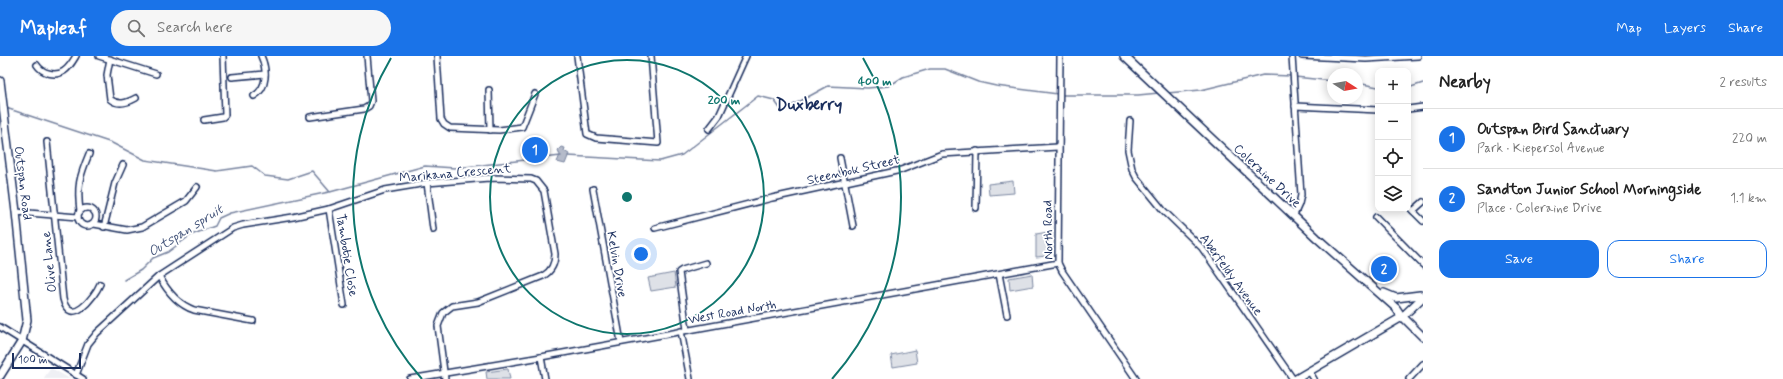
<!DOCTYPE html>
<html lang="en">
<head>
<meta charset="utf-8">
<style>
	body { margin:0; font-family:Mynerve,sans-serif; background:#f6f6f6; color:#222 }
	.controls { position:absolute; right:12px; top:12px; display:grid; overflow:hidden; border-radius:8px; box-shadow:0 2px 10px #0003 }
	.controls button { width:36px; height:36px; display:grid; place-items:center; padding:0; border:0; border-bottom:1px solid #e0e0e0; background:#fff; color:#222; font:20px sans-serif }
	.compass { position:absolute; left:1327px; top:12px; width:36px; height:36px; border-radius:50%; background:#fff; box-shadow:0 2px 10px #0003; rotate:101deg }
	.scale { position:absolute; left:12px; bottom:10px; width:69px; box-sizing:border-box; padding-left:4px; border:2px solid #1b2f5e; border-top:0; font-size:11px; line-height:14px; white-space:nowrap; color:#1b2f5e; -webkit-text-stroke:3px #fff; paint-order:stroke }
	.you { position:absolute; left:641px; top:198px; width:14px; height:14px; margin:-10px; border:3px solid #fff; border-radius:50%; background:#1a73e8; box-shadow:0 0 0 6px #1a73e833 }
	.badge { display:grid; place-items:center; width:26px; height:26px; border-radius:50%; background:#1a73e8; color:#fff; font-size:13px; font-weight:700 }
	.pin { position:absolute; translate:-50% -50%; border:2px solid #fff; box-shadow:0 1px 4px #0006 }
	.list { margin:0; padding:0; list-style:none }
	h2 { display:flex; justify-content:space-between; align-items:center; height:52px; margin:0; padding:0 16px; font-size:17px }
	h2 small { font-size:13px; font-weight:400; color:#767676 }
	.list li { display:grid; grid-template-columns:26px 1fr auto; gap:12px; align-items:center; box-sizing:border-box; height:60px; padding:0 16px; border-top:1px solid #e0e0e0 }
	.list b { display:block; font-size:15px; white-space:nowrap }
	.list p { margin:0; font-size:13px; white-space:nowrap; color:#767676 }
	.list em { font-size:13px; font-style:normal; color:#767676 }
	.actions { display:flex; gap:8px; padding:12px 16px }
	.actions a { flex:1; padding:9px 0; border:1px solid #1a73e8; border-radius:12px; text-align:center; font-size:14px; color:#1a73e8 }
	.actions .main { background:#1a73e8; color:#fff }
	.icon { flex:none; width:22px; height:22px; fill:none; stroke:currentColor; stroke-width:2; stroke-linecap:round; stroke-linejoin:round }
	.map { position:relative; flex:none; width:1423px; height:323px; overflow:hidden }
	header { display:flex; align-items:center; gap:24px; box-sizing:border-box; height:56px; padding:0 20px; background:#1a73e8; color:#fff }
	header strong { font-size:19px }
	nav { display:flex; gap:22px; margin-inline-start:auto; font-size:14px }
	.search { width:280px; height:36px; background:#f6f6f6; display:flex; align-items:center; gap:10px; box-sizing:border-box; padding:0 14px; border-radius:22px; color:#767676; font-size:15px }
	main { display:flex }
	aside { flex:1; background:#fff }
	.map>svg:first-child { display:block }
	.built { fill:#eff0f4 }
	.pitch { fill:#dee1e7; stroke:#7c88a2 }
	.water { fill:#b5bbca; stroke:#77839f }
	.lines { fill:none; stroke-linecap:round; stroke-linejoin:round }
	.stream { stroke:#77839f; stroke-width:1.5 }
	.street-casing { stroke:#1b2f5e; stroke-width:8 }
	.secondary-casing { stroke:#1b2f5e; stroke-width:10 }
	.street { stroke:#fff; stroke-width:5 }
	.secondary { stroke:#fff; stroke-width:7 }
	.ring { fill:none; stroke:#0f766e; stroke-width:2 }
	.labels { text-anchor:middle; stroke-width:3.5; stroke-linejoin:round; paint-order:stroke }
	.street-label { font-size:13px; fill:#1b2f5e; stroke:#fff }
	.water-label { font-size:14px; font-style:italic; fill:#49597e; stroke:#fff }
	.district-label { font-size:17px; font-weight:bold; fill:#1b2f5e; stroke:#fff }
	.centre { fill:#0f766e; stroke:#fff; stroke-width:2 }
	.ring-label { font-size:12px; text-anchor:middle; font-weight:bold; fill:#0f766e; stroke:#fff; stroke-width:3.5; stroke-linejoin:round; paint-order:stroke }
</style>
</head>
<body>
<header>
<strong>Mapleaf</strong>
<div class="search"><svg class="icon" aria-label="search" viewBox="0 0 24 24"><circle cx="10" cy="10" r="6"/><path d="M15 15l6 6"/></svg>Search here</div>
<nav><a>Map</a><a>Layers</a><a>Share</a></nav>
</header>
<main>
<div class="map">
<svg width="1423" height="323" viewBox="0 0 1423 323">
	<rect width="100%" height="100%" fill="#fff"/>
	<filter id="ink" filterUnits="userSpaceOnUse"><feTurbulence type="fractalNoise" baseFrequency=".025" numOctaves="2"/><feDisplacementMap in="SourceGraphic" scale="8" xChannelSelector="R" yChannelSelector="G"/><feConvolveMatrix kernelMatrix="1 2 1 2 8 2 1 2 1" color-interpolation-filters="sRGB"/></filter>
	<g filter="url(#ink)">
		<!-- built -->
		<polygon class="built" points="51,312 70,323 43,323"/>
		<!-- pitch -->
		<g class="pitch">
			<polygon points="1013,125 1014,137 989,139 988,128"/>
			<polygon points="1048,176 1048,200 1036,201 1036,178"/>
			<polygon points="674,217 676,231 651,235 648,222"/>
			<polygon points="1032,218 1033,230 1010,234 1009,222"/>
			<polygon points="915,294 917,307 893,311 891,299"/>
			<polygon points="508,313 510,323 487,323 486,316"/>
		</g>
		<!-- water -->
		<polygon class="water" points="561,91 565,92 564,95 569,98 565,108 557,106 560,99 558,94"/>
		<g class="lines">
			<!-- stream -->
			<g class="stream">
				<polyline points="1295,21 1333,25"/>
				<polyline points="1357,27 1378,31"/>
				<polyline points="1408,32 1423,27"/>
				<polyline points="1167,37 1201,34 1263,19 1291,20"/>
				<polyline points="1061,39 1138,39 1159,37"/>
				<polyline points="6,52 112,87 145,104 217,115 252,110 265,120 288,123 312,115 330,136 425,110 455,112 561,100"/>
				<polyline points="568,100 660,105 682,99 758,40 774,44 782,55 828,30 868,32 889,30 903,21 930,13 945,13 978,26 996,30 1058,38"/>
				<polyline points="124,224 141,214 153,202 168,196 191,179 215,170 219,162 230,157 329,136"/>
			</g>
			<!-- street casing -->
			<g class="street-casing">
				<g id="street">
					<polyline points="99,0 156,18"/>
					<polyline points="437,0 441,63 444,68 450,72 499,74 522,71 535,38"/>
					<polyline points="577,0 587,78 596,82 658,87 651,0"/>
					<polyline points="1060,0 1058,207 1062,215 1136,323"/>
					<polyline points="1292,0 1301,139 1299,148 1294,159"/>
					<polyline points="1302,0 1366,3 1418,0"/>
					<path d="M110,3l-3,16 3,24c8,7 17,4 26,-1"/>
					<path d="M37,9c5,8 18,12 27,6 5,-3 9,-10 12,-15"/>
					<polyline points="232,21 265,18"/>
					<polyline points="489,34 490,74"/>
					<path d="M254,40c14,-8 13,-27 7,-40"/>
					<polyline points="1295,50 1378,54"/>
					<polyline points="1408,53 1423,51"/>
					<polyline points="310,61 364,53 369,50 371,45 367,0"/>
					<polyline points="204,64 223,61 225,59 223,0"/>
					<polyline points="1130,65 1128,94 1132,113 1136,121 1163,154 1202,192 1293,323"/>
					<polyline points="709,73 719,60 746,0"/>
					<path d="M47,86l16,157c7,29 31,-1 37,-15"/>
					<polyline points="840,102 853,170"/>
					<polyline points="427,127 433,173"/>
					<polyline points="593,133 621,286"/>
					<polyline points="1423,146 1413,155 1423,165"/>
					<polyline points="1408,150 1413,155"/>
					<circle cx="87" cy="161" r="9"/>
					<polyline points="976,152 977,95"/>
					<polyline points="329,153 344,249"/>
					<path d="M80,155c-3,-25 -1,-33 9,-57"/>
					<polyline points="16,156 78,161"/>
					<polyline points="1376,161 1423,209"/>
					<polyline points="94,168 127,174 142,171 186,145 197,131"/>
					<polyline points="104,171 115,127 123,109"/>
					<polyline points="655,172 772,142 901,114 942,98 1058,91"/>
					<polyline points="999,218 1007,259"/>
					<path d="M159,220c8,15 18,28 35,34l59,11"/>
					<polyline points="0,271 83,323"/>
					<polyline points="687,274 679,216 682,214 706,207"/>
					<polyline points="681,275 690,323"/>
					<polyline points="541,301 545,323"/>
					<polyline points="1309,315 1314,323"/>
					<path d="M76,319l12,-31 9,-11 62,-57 74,-48 10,-3 50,-8 36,-8 56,-19 42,-7 62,-5 42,1 5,2 8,10 11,63c0,10 -3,17 -12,22l-65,26 -26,4 -9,7 -5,13 7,53"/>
					<polyline points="410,323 541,301 1058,207"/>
					<polyline points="1409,323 1423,308"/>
				</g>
			</g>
			<!-- secondary casing -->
			<g class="secondary-casing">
				<g id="secondary">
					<polyline points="1124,0 1317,182 1396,252 1400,258 1423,281"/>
					<polyline points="0,25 16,156 27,264 22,285 0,320"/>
					<polyline points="1384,237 1396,242 1420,239"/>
					<polyline points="1296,323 1402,261 1423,241"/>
				</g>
			</g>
			<!-- street -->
			<use href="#street" class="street"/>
			<!-- secondary -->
			<use href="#secondary" class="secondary"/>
		</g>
	</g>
	<!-- distance rings -->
	<g class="ring">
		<circle cx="627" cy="141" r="137"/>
		<path d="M422 323A274 274 0 0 1 391 2M863 2A274 274 0 0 1 832 323"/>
	</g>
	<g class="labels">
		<!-- street labels -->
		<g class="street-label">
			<text transform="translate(853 113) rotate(-13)" y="5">Steenbok Street</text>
			<text transform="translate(455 116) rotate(-5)" y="5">Marikana Crescent</text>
			<text transform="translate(1268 119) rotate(43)" y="5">Coleraine Drive</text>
			<text transform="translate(24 127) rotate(83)" y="5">Outspan Road</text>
			<text transform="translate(1047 174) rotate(-91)" y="5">North Road</text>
			<text transform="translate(348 199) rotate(81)" y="5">Tambotie Close</text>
			<text transform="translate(48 206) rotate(-96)" y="5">Olive Lane</text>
			<text transform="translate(618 208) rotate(80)" y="5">Kelvin Drive</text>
			<text transform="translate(1232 218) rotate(54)" y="5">Aberfeldy Avenue</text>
			<text transform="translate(732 255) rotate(-10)" y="5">West Road North</text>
		</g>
		<!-- water labels -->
		<g class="water-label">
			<text transform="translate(185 174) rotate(-32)" y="5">Outspan spruit</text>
		</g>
		<!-- district labels -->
		<g class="district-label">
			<text x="809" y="54">Duxberry</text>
		</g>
	</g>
	<circle cx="627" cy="141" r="6" class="centre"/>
	<g class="ring-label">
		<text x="875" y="29">400 m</text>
		<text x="724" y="48">200 m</text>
	</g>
</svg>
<div class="controls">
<button>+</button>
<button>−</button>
<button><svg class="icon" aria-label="locate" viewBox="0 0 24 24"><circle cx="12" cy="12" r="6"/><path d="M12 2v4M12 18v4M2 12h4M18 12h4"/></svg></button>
<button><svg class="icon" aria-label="layers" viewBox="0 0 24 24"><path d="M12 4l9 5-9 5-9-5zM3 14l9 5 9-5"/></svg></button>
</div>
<svg class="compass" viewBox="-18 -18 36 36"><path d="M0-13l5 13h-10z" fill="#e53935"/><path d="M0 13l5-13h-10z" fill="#767676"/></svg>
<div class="scale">100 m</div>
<div class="you"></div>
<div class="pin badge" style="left:535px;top:94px">1</div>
<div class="pin badge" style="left:1384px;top:213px">2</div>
</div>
<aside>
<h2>Nearby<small>2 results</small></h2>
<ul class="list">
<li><span class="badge">1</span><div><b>Outspan Bird Sanctuary</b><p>Park · Kiepersol Avenue</p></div><em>220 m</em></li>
<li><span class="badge">2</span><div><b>Sandton Junior School Morningside</b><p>Place · Coleraine Drive</p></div><em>1.1 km</em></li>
</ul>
<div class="actions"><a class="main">Save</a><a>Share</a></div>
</aside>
</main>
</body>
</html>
